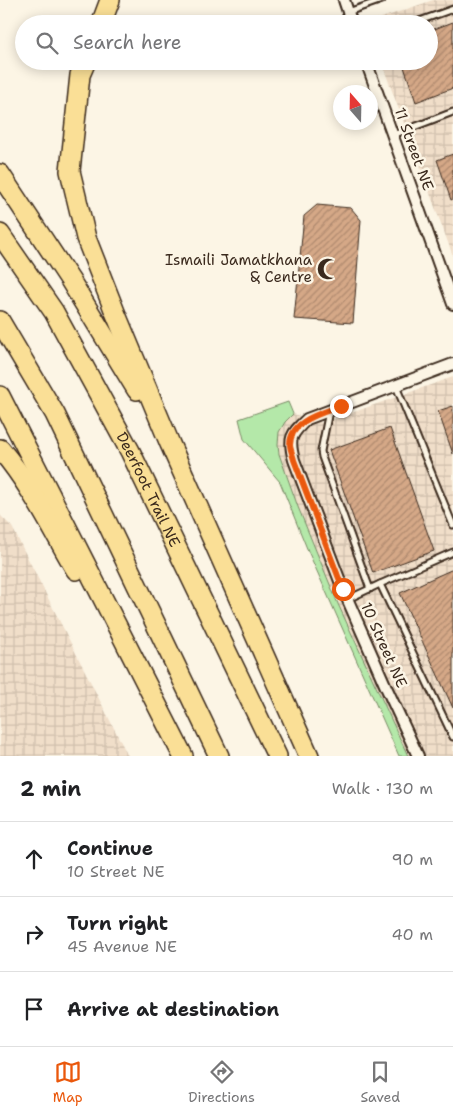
<!DOCTYPE html>
<html lang="en">
<head>
<meta charset="utf-8">
<style>
	body { margin:0; font-family:"Shantell Sans",sans-serif; background:#f2f2f2; color:#202124 }
	.compass { position:absolute; left:333px; top:85px; width:45px; height:45px; border-radius:50%; background:#fff; box-shadow:0 2px 12px #0003; rotate:340deg }
	.stop { position:absolute; width:15px; height:15px; margin:-11px; border:4px solid #ea580c; border-radius:50%; background:#fff }
	.stop.end { background:#ea580c; border-color:#fff; box-shadow:0 1px 5px #0008 }
	.list { margin:0; padding:0; list-style:none }
	h2 { display:flex; justify-content:space-between; align-items:center; height:65px; margin:0; padding:0 20px; font-size:21px }
	h2 small { font-size:16px; font-weight:400; color:#757577 }
	.list li { display:grid; grid-template-columns:32px 1fr auto; gap:15px; align-items:center; box-sizing:border-box; height:75px; padding:0 20px; border-top:1px solid #e0e0e0 }
	.list b { display:block; font-size:19px; white-space:nowrap }
	.list p { margin:0; font-size:16px; white-space:nowrap; color:#757577 }
	.list em { font-size:16px; font-style:normal; color:#757577 }
	.icon { flex:none; width:28px; height:28px; fill:none; stroke:currentColor; stroke-width:2; stroke-linecap:round; stroke-linejoin:round }
	.map { position:relative; flex:none; width:453px; height:756px; overflow:hidden }
	.search { position:absolute; background:#fff; box-shadow:0 2px 12px #0003; left:15px; right:15px; top:15px; height:55px; display:flex; align-items:center; gap:12px; box-sizing:border-box; padding:0 18px; border-radius:28px; color:#757577; font-size:19px }
	.sheet { height:290px; background:#fff }
	nav { display:flex; justify-content:space-around; align-items:center; box-sizing:border-box; height:70px; border-top:1px solid #e0e0e0; background:#fff; font-size:14px; color:#757577 }
	nav a { display:grid; justify-items:center; gap:2px }
	nav .on { color:#ea580c }
	.map>svg:first-child { display:block }
	.industrial { fill:url(#industrial-grid) }
	.green { fill:#b4e8a9; stroke:#788964 }
	.building { fill:url(#building-hatch); stroke:#3b2a1e }
	.lines { fill:none; stroke-linecap:round; stroke-linejoin:round }
	.lane-casing { stroke:#3b2a1e; stroke-width:9 }
	.street-casing { stroke:#3b2a1e; stroke-width:14 }
	.highway-casing { stroke:#3b2a1e; stroke-width:22 }
	.lane { stroke:#fcf5e5; stroke-width:5 }
	.street { stroke:#fcf5e5; stroke-width:10 }
	.highway { stroke:#fadf96; stroke-width:19 }
	.route { stroke:#ea580c; stroke-width:6 }
	.labels { text-anchor:middle; stroke-width:5; stroke-linejoin:round; paint-order:stroke }
	.street-label { font-size:15px; fill:#3b2a1e; stroke:#fcf5e5 }
	.poi-label { font-size:15px; fill:#3b2a1e; stroke:#fcf5e5; text-anchor:end }
</style>
</head>
<body>
<div class="map">
<svg width="453" height="756" viewBox="0 0 453 756">
	<defs>
		<pattern id="industrial-grid" width="8" height="8" patternUnits="userSpaceOnUse" patternTransform="scale(1.25)"><rect width="8" height="8" fill="#f0dec9"/><path d="M0 4h8M4 0v8" fill="none" stroke="#cfbfac"/></pattern>
		<pattern id="building-hatch" width="6" height="6" patternUnits="userSpaceOnUse" patternTransform="scale(1.25)"><rect width="6" height="6" fill="#d5a887"/><path d="M-1 1l2-2M0 6l6-6M5 7l2-2" fill="none" stroke="#ae896e"/></pattern>
	</defs>
	<rect width="100%" height="100%" fill="#fcf5e5"/>
	<filter id="ink" filterUnits="userSpaceOnUse"><feTurbulence type="fractalNoise" baseFrequency=".02" numOctaves="2"/><feDisplacementMap in="SourceGraphic" scale="10" xChannelSelector="R" yChannelSelector="G"/><feConvolveMatrix kernelMatrix="1 2 1 2 8 2 1 2 1" color-interpolation-filters="sRGB"/></filter>
	<g filter="url(#ink)">
		<!-- industrial -->
		<g class="industrial">
			<polygon points="433,0 453,0 453,256 381,61 429,61 429,24 367,23"/>
			<polygon points="453,377 453,756 408,756 338,604 298,507 279,454 278,444 279,432 285,422 293,414 323,423"/>
			<polygon points="0,515 12,527 128,756 0,756"/>
		</g>
		<!-- green -->
		<polygon class="green" points="288,402 293,414 285,422 279,432 278,444 279,454 298,507 338,604 408,756 399,756 308,551 280,482 244,439 239,419"/>
		<!-- building -->
		<g class="building">
			<polygon points="453,22 453,88 416,102 402,61 429,61 429,31"/>
			<polygon points="453,154 453,199 451,200 437,160"/>
			<polygon points="317,205 351,208 361,220 353,323 294,319 304,216"/>
			<polygon points="453,406 453,454 438,411"/>
			<polygon points="390,428 434,551 373,573 329,450"/>
			<polygon points="453,569 453,708 400,593"/>
		</g>
		<g class="lines">
			<!-- lane casing -->
			<g class="lane-casing">
				<g id="lane">
					<polyline points="348,12 382,0"/>
					<polyline points="411,24 453,9"/>
					<polyline points="393,135 453,112"/>
					<polyline points="396,386 453,525"/>
					<polyline points="329,411 321,451 322,457 370,589"/>
					<polyline points="453,552 380,584 453,737"/>
					<polyline points="348,599 380,584"/>
				</g>
			</g>
			<!-- street casing -->
			<g class="street-casing">
				<g id="street">
					<polyline points="344,0 352,24"/>
					<polyline points="366,61 453,304"/>
					<path d="M418,756l-32,-69 -43,-98 -49,-129c-6,-22 -3,-26 13,-41l146,-55"/>
				</g>
			</g>
			<!-- highway casing -->
			<g class="highway-casing">
				<g id="highway">
					<polyline points="101,24 110,0"/>
					<polyline points="86,61 80,75 70,171 86,238 115,312 170,444 309,756"/>
					<polyline points="0,174 70,280 137,390"/>
					<path id="s1" d="M0,234l54,78 76,139 147,305"/>
					<polyline points="0,321 55,414 219,756"/>
					<polyline points="0,396 183,756"/>
					<path d="M0,449c31,36 52,80 76,121"/>
				</g>
			</g>
			<!-- lane -->
			<use href="#lane" class="lane"/>
			<!-- street -->
			<use href="#street" class="street"/>
			<!-- highway -->
			<use href="#highway" class="highway"/>
		</g>
	</g>
	<g class="lines" filter="url(#ink)">
		<!-- route -->
		<path class="route" d="M341,406c-18,7 -51,14 -51,39 0,4 3,10 4,15l49,129"/>
	</g>
	<!-- icons -->
	<defs>
		<g id="mosque-bare" transform="scale(1.725)"><path d="M3.5-4.9A6 6 0 1 0 3.5 4.9A5 5 0 1 1 3.5-4.9Z" fill="#3b2a1e" stroke="#fcf5e5" stroke-width="2.5" paint-order="stroke"/></g>
	</defs>
	<g fill-rule="evenodd">
		<use href="#mosque-bare" x="328" y="269"/>
	</g>
	<g class="labels">
		<!-- street labels -->
		<g class="street-label">
			<text transform="translate(414 149) rotate(70)" y="5">11 Street NE</text>
			<text dy="5" stroke="none"><textPath href="#s1" startOffset="296">Deerfoot Trail NE</textPath></text>
			<text transform="translate(384 645) rotate(66)" y="5">10 Street NE</text>
		</g>
		<!-- poi labels -->
		<g class="poi-label">
			<text x="312" y="265">Ismaili Jamatkhana<tspan x="312" dy="17">&amp; Centre</tspan></text>
		</g>
	</g>
</svg>
<svg class="compass" viewBox="-18 -18 36 36"><path d="M0-13l5 13h-10z" fill="#e53935"/><path d="M0 13l5-13h-10z" fill="#757577"/></svg>
<div class="stop" style="left:343px;top:589px"></div>
<div class="stop end" style="left:341px;top:406px"></div>
<div class="search"><svg class="icon" aria-label="search" viewBox="0 0 24 24"><circle cx="10" cy="10" r="6"/><path d="M15 15l6 6"/></svg>Search here</div>
</div>
<section class="sheet">
<h2>2 min<small>Walk · 130 m</small></h2>
<ul class="list">
<li><svg class="icon" aria-label="ahead" viewBox="0 0 24 24"><path d="M12 20V5M6 11l6-6 6 6"/></svg><div><b>Continue</b><p>10 Street NE</p></div><em>90 m</em></li>
<li><svg class="icon" aria-label="right" viewBox="0 0 24 24"><path d="M7 20v-9h11M14 6l5 5-5 5"/></svg><div><b>Turn right</b><p>45 Avenue NE</p></div><em>40 m</em></li>
<li><svg class="icon" aria-label="arrive" viewBox="0 0 24 24"><path d="M6 21V4h12l-3 4 3 4H6"/></svg><div><b>Arrive at destination</b></div></li>
</ul>
</section>
<nav>
<a class="on"><svg class="icon" aria-label="map" viewBox="0 0 24 24"><path d="M3 6l6-2 6 2 6-2v14l-6 2-6-2-6 2zM9 4v14M15 6v14"/></svg>Map</a>
<a><svg class="icon" aria-label="directions" viewBox="0 0 24 24"><path d="M12 3l9 9-9 9-9-9zM9 14v-3h6M13 9l2 2-2 2"/></svg>Directions</a>
<a><svg class="icon" aria-label="saved" viewBox="0 0 24 24"><path d="M7 4h10v16l-5-4-5 4z"/></svg>Saved</a>
</nav>
</body>
</html>
